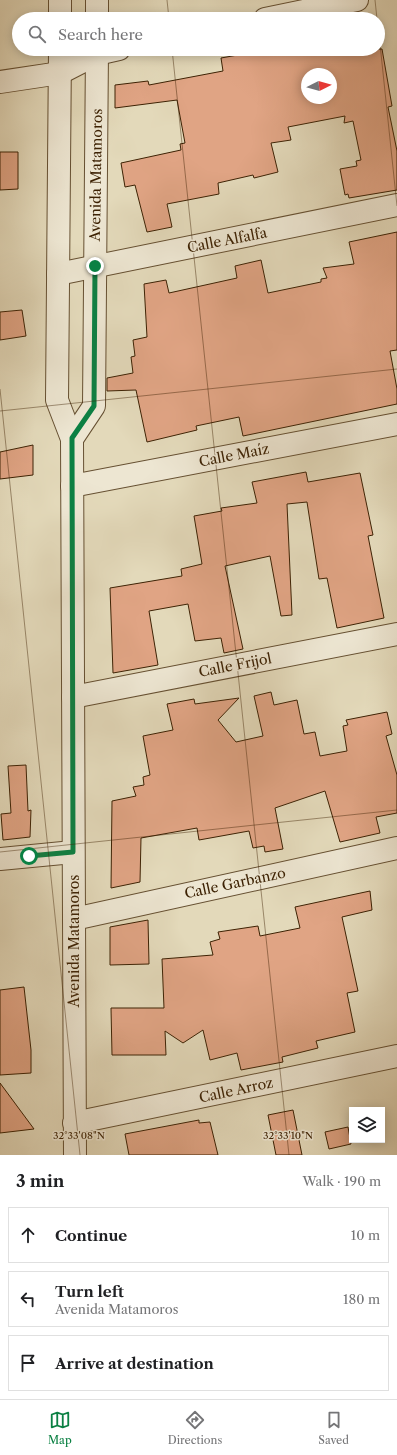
<!DOCTYPE html>
<html lang="en">
<head>
<meta charset="utf-8">
<style>
	body { margin:0; font-family:"Libre Caslon Text",serif; background:#f6f6f6; color:#202124 }
	.controls { position:absolute; right:12px; bottom:12px; display:grid; overflow:hidden; border-radius:0px; box-shadow:0 2px 10px #0003 }
	.controls button { width:36px; height:36px; display:grid; place-items:center; padding:0; border:0; border-bottom:1px solid #e0e0e0; background:#fff; color:#202124; font:20px sans-serif }
	.compass { position:absolute; left:301px; top:68px; width:36px; height:36px; border-radius:50%; background:#fff; box-shadow:0 2px 10px #0003; rotate:84deg }
	.stop { position:absolute; width:12px; height:12px; margin:-9px; border:3px solid #0b8043; border-radius:50%; background:#fff }
	.stop.end { background:#0b8043; border-color:#fff; box-shadow:0 1px 4px #0008 }
	.list { margin:0; padding:0; list-style:none }
	h2 { display:flex; justify-content:space-between; align-items:center; height:52px; margin:0; padding:0 16px; font-size:17px }
	h2 small { font-size:13px; font-weight:400; color:#757577 }
	.list li { display:grid; grid-template-columns:26px 1fr auto; gap:12px; align-items:center; box-sizing:border-box; height:56px; margin:0 8px 8px; padding:0 8px; border:1px solid #e0e0e0; border-radius:0px }
	.list b { display:block; font-size:15px; white-space:nowrap }
	.list p { margin:0; font-size:13px; white-space:nowrap; color:#757577 }
	.list em { font-size:13px; font-style:normal; color:#757577 }
	.icon { flex:none; width:22px; height:22px; fill:none; stroke:currentColor; stroke-width:2; stroke-linecap:round; stroke-linejoin:round }
	.map { position:relative; flex:none; width:397px; height:1155px; overflow:hidden }
	.search { position:absolute; background:#fff; box-shadow:0 2px 10px #0003; left:12px; right:12px; top:12px; height:44px; display:flex; align-items:center; gap:10px; box-sizing:border-box; padding:0 14px; border-radius:22px; color:#757577; font-size:15px }
	.sheet { height:244px; background:#fff }
	nav { display:flex; justify-content:space-around; align-items:center; box-sizing:border-box; height:56px; border-top:1px solid #e0e0e0; background:#fff; font-size:11px; color:#757577 }
	nav a { display:grid; justify-items:center; gap:2px }
	nav .on { color:#0b8043 }
	.map>svg:first-child { display:block }
	.building { fill:#e0a484; stroke:#3d2204; fill-rule:evenodd }
	.lines { fill:none; stroke-linecap:round; stroke-linejoin:round }
	.minor-casing { stroke:#665032; stroke-width:24 }
	.minor { stroke:#ede6d2; stroke-width:22 }
	.route { stroke:#0b8043; stroke-width:5 }
	.ticks { fill:none; stroke:#3d2204; stroke-width:1; stroke-opacity:0.45 }
	.labels { text-anchor:middle; stroke-width:3; stroke-linejoin:round; paint-order:stroke }
	.street-label { font-size:14px; fill:#3d2204; stroke:#ede6d2 }
	.ticks-label { font-size:10px; text-anchor:middle; fill:#3d2204; stroke:#ede6d2; stroke-width:3; stroke-linejoin:round; paint-order:stroke }
</style>
</head>
<body>
<div class="map">
<svg width="397" height="1155" viewBox="0 0 397 1155">
	<rect width="100%" height="100%" fill="#e3d9ba"/>
	<filter id="stains"><feTurbulence type="fractalNoise" baseFrequency=".005" numOctaves="4"/><feColorMatrix values="0 0 0 0 .2 0 0 0 0 .09 0 0 0 0 .02 0 0 0 .5 -.17"/></filter>
	<radialGradient id="worn" r=".72"><stop offset=".6" stop-color="#630" stop-opacity="0"/><stop offset="1" stop-color="#630" stop-opacity=".3"/></radialGradient>
	<!-- building -->
	<g class="building">
		<path d="M271,49h111l10,57 -4,1 9,44v39l-48,8 -1,-4 -3,1 -5,-26 17,-3 -1,-5 5,-1 -8,-39 -9,2 1,-7 -57,11 3,13 -20,3 7,29 -24,6 -1,-3 -35,8 1,11 -52,10 5,23 -25,5 -12,-47 -10,2 -4,-24 60,-13 -1,-6 5,-1 -8,-43 -62,8v-23l33,-4 1,4 74,-14 -2,-13zM307,74h24v24h-24z"/>
		<polygon points="0,152 18,152 18,189 0,190"/>
		<polygon points="397,232 397,350 390,351 397,389 397,404 243,436 239,417 196,426 197,430 147,442 136,390 107,391 107,378 133,373 131,357 135,356 133,340 147,337 144,284 166,280 169,293 237,278 235,266 261,260 268,293 321,282 321,279 327,278 323,268 354,264 349,242"/>
		<polygon points="22,310 26,336 0,340 0,312"/>
		<polygon points="33,445 33,475 0,479 0,452"/>
		<polygon points="306,472 308,482 360,473 373,535 368,536 384,618 337,628 327,578 319,579 307,502 287,504 292,615 281,616 270,556 225,566 243,649 224,653 221,638 195,641 188,604 149,611 158,665 113,673 110,588 182,576 181,569 202,564 194,516 222,511 221,508 257,503 252,482"/>
		<polygon points="271,692 274,705 297,700 304,734 315,732 320,756 347,751 343,726 348,725 346,720 387,712 392,734 386,736 397,775 397,813 376,817 380,833 340,842 325,791 275,808 283,849 265,852 264,846 253,848 249,831 199,840 197,828 141,838 140,882 111,888 112,801 136,796 133,787 144,785 143,777 150,775 143,736 173,730 167,704 194,699 195,704 239,698 218,720 236,742 263,736 254,696"/>
		<polygon points="26,765 28,811 31,810 30,837 3,840 1,814 11,813 8,766"/>
		<polygon points="370,891 372,910 342,917 358,991 347,993 355,1032 316,1041 318,1048 282,1057 283,1062 241,1070 237,1053 210,1060 203,1030 183,1043 165,1031 166,1055 112,1055 111,1008 164,1008 162,959 213,955 210,942 220,939 218,932 258,926 260,936 300,928 295,907"/>
		<polygon points="148,920 149,964 110,965 110,927"/>
		<polygon points="24,987 31,1050 31,1073 0,1075 0,990"/>
		<polygon points="0,1083 34,1129 0,1133"/>
		<polygon points="293,1110 302,1155 276,1155 268,1115"/>
		<polygon points="199,1120 199,1123 210,1122 218,1155 129,1155 125,1134"/>
		<polygon points="348,1127 351,1144 329,1149 325,1132"/>
	</g>
	<g class="lines">
		<!-- minor casing -->
		<g class="minor-casing">
			<g id="minor">
				<polyline points="60,19 60,0"/>
				<polyline points="97,19 97,0"/>
				<polyline points="265,19 357,0"/>
				<polyline points="60,49 57,400 72,439 75,1155"/>
				<polyline points="0,82 60,73 97,54 119,49"/>
				<polyline points="58,274 397,205"/>
				<polyline points="72,439 94,406 97,49"/>
				<polyline points="72,486 397,424"/>
				<polyline points="73,697 397,634"/>
				<polyline points="0,859 73,852"/>
				<polyline points="74,919 397,848"/>
				<polyline points="74,1123 397,1056"/>
			</g>
		</g>
		<!-- minor -->
		<use href="#minor" class="minor"/>
	</g>
	<g class="lines">
		<!-- route -->
		<polyline class="route" points="29,856 73,852 72,438 94,406 95,266"/>
	</g>
	<!-- ticks -->
	<path class="ticks" d="M167,0l2,19M375,0l2,19M378,25l19,181M172,49l117,1106M0,389l80,766M0,411l397,-42M0,852l397,-42"/>
	<g class="labels">
		<!-- street labels -->
		<g class="street-label">
			<text transform="translate(96 175) rotate(-89)" y="5">Avenida Matamoros</text>
			<text transform="translate(227 240) rotate(-11)" y="5">Calle Alfalfa</text>
			<text transform="translate(234 455) rotate(-11)" y="5">Calle Maíz</text>
			<text transform="translate(235 665) rotate(-11)" y="5">Calle Frijol</text>
			<text transform="translate(235 883) rotate(-12)" y="5">Calle Garbanzo</text>
			<text transform="translate(74 941) rotate(-90)" y="5">Avenida Matamoros</text>
			<text transform="translate(236 1090) rotate(-12)" y="5">Calle Arroz</text>
		</g>
	</g>
	<g class="ticks-label">
		<text x="79" y="1139">32°33'08"N</text>
		<text x="288" y="1139">32°33'10"N</text>
	</g>
	<rect width="100%" height="100%" filter="url(#stains)"/>
	<rect width="100%" height="100%" fill="url(#worn)"/>
</svg>
<div class="controls">
<button><svg class="icon" aria-label="layers" viewBox="0 0 24 24"><path d="M12 4l9 5-9 5-9-5zM3 14l9 5 9-5"/></svg></button>
</div>
<svg class="compass" viewBox="-18 -18 36 36"><path d="M0-13l5 13h-10z" fill="#e53935"/><path d="M0 13l5-13h-10z" fill="#757577"/></svg>
<div class="stop" style="left:29px;top:856px"></div>
<div class="stop end" style="left:95px;top:266px"></div>
<div class="search"><svg class="icon" aria-label="search" viewBox="0 0 24 24"><circle cx="10" cy="10" r="6"/><path d="M15 15l6 6"/></svg>Search here</div>
</div>
<section class="sheet">
<h2>3 min<small>Walk · 190 m</small></h2>
<ul class="list">
<li><svg class="icon" aria-label="ahead" viewBox="0 0 24 24"><path d="M12 20V5M6 11l6-6 6 6"/></svg><div><b>Continue</b></div><em>10 m</em></li>
<li><svg class="icon" aria-label="left" viewBox="0 0 24 24"><path d="M17 20v-9H6M10 6l-5 5 5 5"/></svg><div><b>Turn left</b><p>Avenida Matamoros</p></div><em>180 m</em></li>
<li><svg class="icon" aria-label="arrive" viewBox="0 0 24 24"><path d="M6 21V4h12l-3 4 3 4H6"/></svg><div><b>Arrive at destination</b></div></li>
</ul>
</section>
<nav>
<a class="on"><svg class="icon" aria-label="map" viewBox="0 0 24 24"><path d="M3 6l6-2 6 2 6-2v14l-6 2-6-2-6 2zM9 4v14M15 6v14"/></svg>Map</a>
<a><svg class="icon" aria-label="directions" viewBox="0 0 24 24"><path d="M12 3l9 9-9 9-9-9zM9 14v-3h6M13 9l2 2-2 2"/></svg>Directions</a>
<a><svg class="icon" aria-label="saved" viewBox="0 0 24 24"><path d="M7 4h10v16l-5-4-5 4z"/></svg>Saved</a>
</nav>
</body>
</html>
